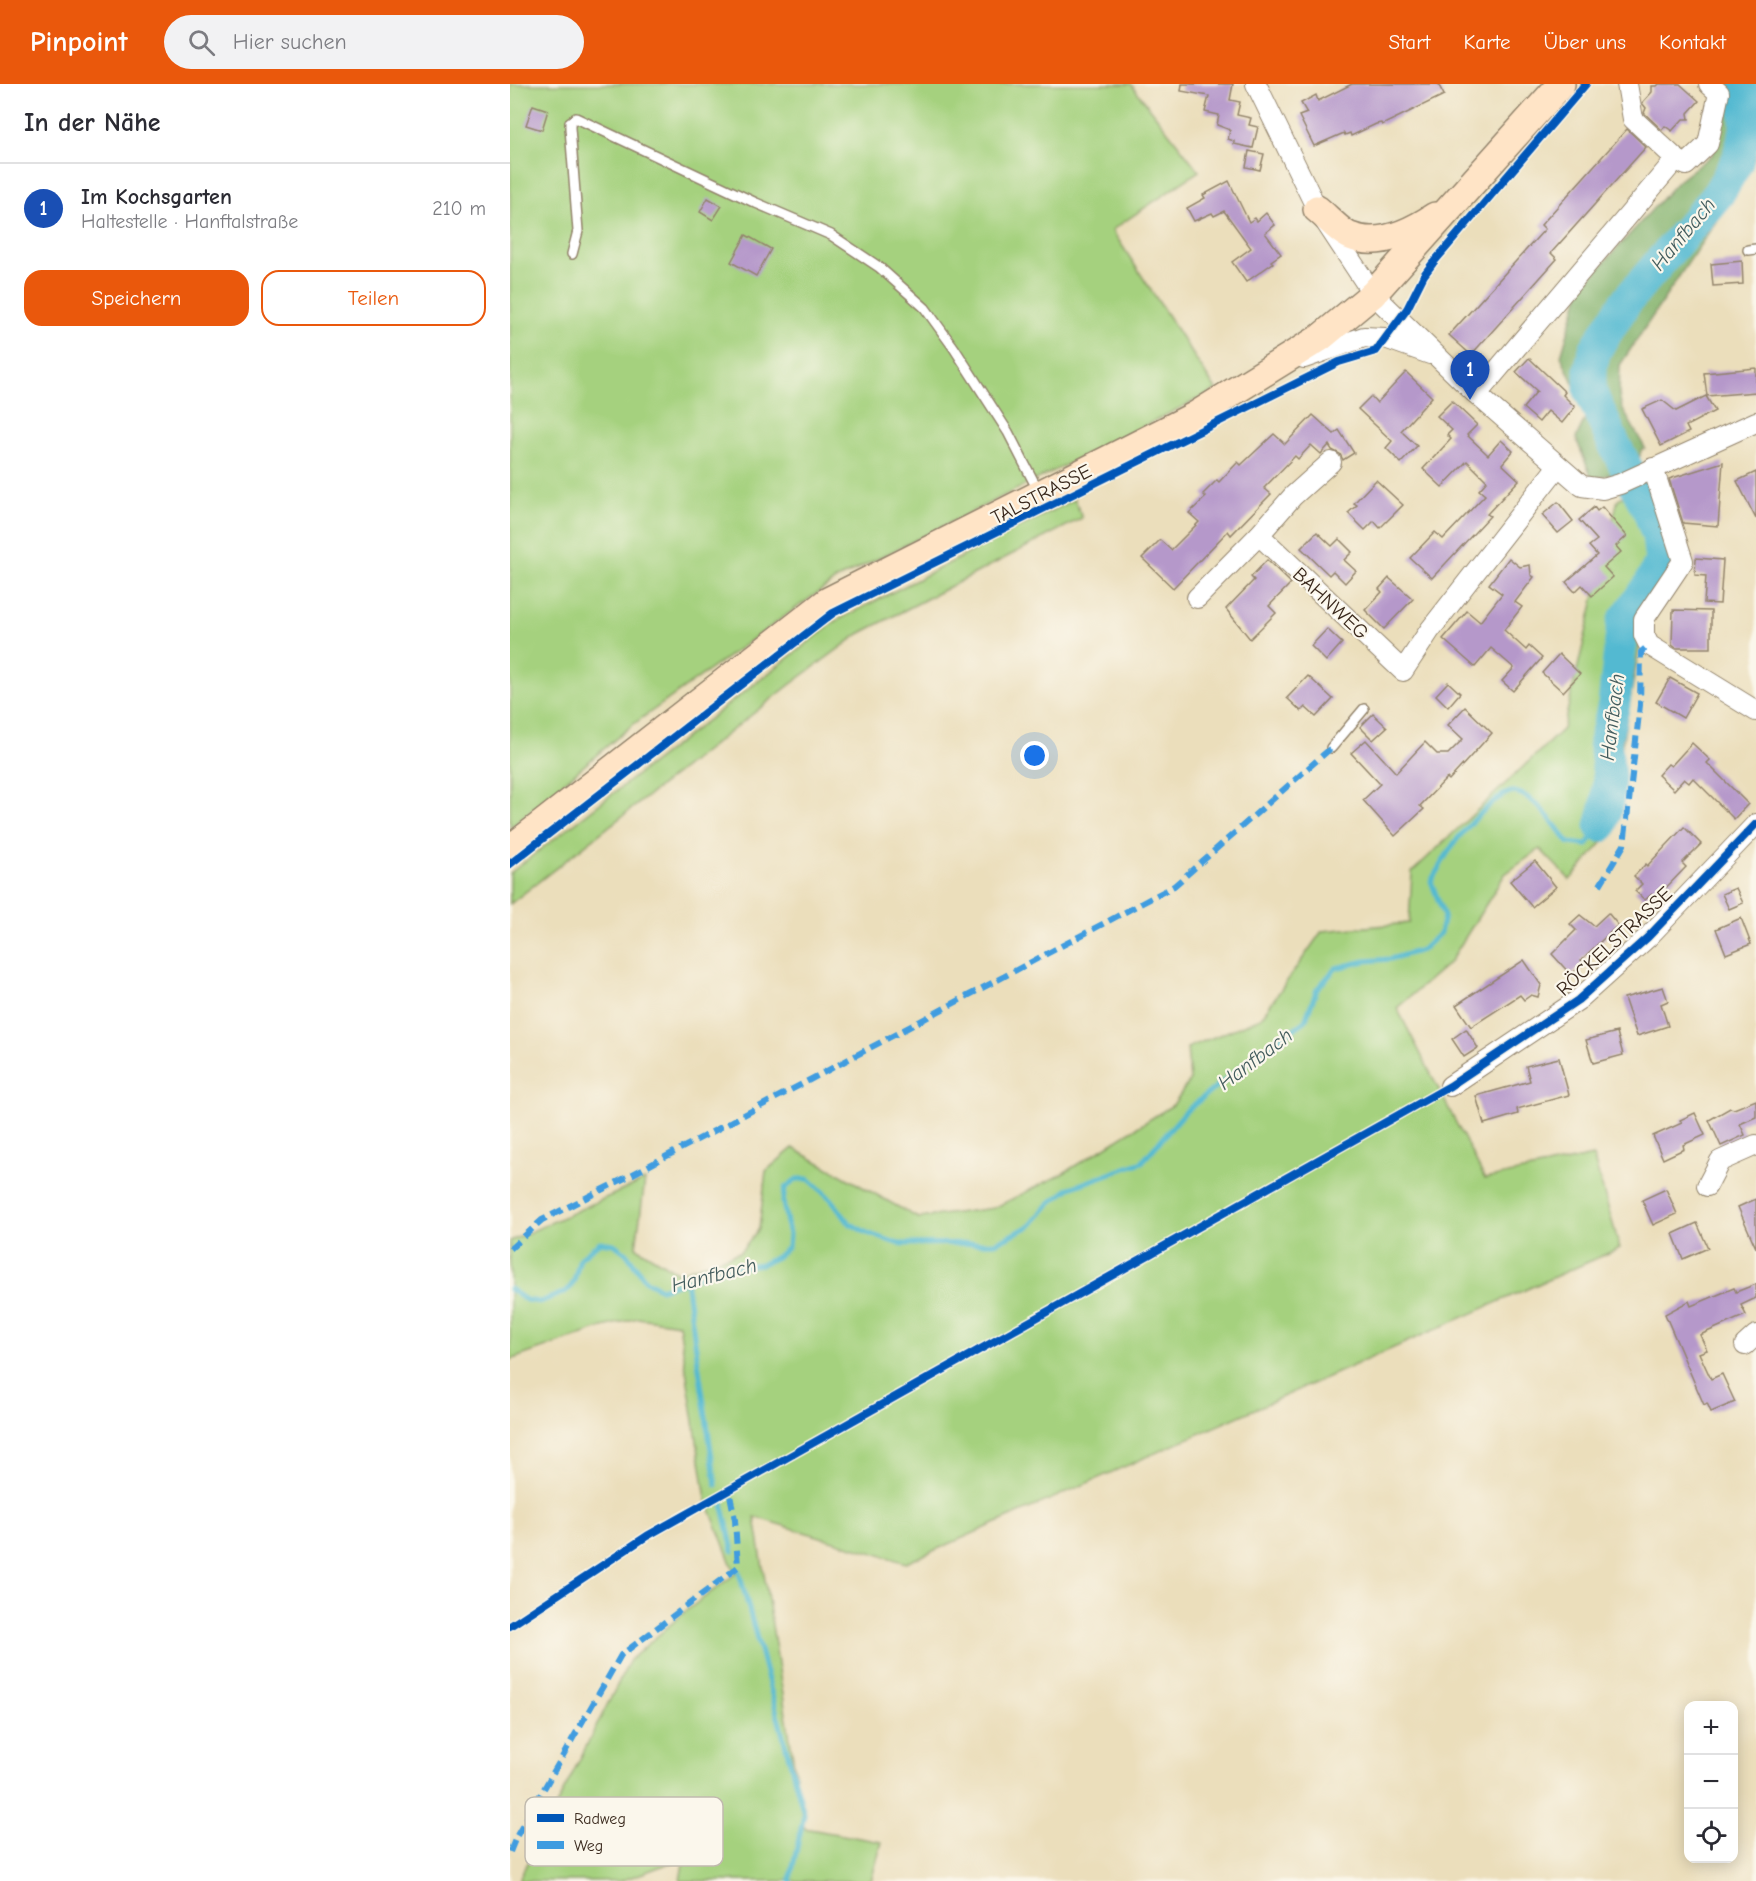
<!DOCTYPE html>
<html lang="de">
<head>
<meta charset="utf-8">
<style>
	body { margin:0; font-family:"Comic Neue",sans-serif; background:#f2f2f3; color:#2b2b33 }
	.controls { position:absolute; right:18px; bottom:18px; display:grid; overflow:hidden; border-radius:12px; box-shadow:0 3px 15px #0003 }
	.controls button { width:54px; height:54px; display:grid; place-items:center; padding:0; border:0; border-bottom:2px solid #e1e1e2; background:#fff; color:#2b2b33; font:30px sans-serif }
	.you { position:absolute; left:525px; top:672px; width:21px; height:21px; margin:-15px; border:4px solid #fff; border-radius:50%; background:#1a73e8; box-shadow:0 0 0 9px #1a73e833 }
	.badge { display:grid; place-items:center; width:39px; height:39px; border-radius:50%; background:#ea580c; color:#fff; font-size:20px; font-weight:700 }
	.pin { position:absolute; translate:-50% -50px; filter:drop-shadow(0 2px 3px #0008) }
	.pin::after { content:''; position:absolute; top:32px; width:21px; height:18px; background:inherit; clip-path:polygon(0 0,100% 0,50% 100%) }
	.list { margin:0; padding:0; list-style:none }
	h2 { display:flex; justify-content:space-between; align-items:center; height:78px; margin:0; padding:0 24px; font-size:26px }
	h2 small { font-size:20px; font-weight:400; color:#7c7c81 }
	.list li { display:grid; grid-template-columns:39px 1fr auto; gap:18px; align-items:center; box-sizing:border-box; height:90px; padding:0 24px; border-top:2px solid #e1e1e2 }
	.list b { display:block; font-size:22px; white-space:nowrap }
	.list p { margin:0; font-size:20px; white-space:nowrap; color:#7c7c81 }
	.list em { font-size:20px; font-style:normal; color:#7c7c81 }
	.actions { display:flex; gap:12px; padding:18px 24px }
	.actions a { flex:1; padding:14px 0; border:2px solid #ea580c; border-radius:18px; text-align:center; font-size:21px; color:#ea580c }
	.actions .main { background:#ea580c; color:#fff }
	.icon { flex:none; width:33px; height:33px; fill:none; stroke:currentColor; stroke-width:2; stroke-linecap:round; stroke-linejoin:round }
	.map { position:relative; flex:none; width:1246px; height:1797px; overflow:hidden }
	header { display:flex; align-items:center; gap:36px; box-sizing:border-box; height:84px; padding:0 30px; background:#ea580c; color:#fff }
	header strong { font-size:28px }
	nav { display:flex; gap:33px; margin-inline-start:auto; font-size:21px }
	.search { width:420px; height:54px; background:#f2f2f3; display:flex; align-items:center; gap:15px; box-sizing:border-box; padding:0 21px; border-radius:33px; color:#7c7c81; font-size:22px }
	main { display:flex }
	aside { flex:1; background:#fff }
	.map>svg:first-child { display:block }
	.green { fill:#a5d17e; stroke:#707e4e; stroke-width:1.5 }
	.forest { fill:#84b36d; stroke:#606e46; stroke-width:1.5 }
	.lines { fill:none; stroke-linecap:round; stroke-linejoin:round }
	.stream { stroke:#53b9d1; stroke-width:5 }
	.river { stroke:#53b9d1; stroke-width:33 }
	.building { fill:#b598ca }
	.service-casing { stroke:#93846c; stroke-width:12 }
	.minor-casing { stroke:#93846c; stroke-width:22 }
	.secondary-casing { stroke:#93846c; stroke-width:30 }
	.service { stroke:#fff; stroke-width:9 }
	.minor { stroke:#fff; stroke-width:20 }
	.secondary { stroke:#ffe4c6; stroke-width:27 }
	.quiet { stroke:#3f9ce0; stroke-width:6; stroke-dasharray:12 6; stroke-linecap:butt }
	.cycleway-casing { stroke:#fbf7ec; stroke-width:11 }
	.cycleway { stroke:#0057b8; stroke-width:8 }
	.labels { text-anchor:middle; stroke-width:4.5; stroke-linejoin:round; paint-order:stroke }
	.street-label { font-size:20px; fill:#3b2a1e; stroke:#fbf7ec }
	.water-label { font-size:21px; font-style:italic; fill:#435c5d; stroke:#fbf7ec }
	.key { fill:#fbf7ec; stroke:#c1baae; stroke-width:1.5 }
	.key-label { font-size:16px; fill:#3b2a1e }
</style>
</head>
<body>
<header>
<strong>Pinpoint</strong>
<div class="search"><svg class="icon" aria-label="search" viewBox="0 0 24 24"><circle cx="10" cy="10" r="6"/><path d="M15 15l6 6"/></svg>Hier suchen</div>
<nav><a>Start</a><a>Karte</a><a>Über uns</a><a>Kontakt</a></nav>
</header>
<main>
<aside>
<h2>In der Nähe<small></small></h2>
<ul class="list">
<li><span class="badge" style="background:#1a4fb4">1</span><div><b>Im Kochsgarten</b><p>Haltestelle · Hanftalstraße</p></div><em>210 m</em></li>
</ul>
<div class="actions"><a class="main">Speichern</a><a>Teilen</a></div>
</aside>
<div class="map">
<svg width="1246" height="1797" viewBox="0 0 1246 1797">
	<rect width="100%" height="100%" fill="#fbf7ec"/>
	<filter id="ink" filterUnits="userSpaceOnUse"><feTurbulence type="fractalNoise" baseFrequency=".0167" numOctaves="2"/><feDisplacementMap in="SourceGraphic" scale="12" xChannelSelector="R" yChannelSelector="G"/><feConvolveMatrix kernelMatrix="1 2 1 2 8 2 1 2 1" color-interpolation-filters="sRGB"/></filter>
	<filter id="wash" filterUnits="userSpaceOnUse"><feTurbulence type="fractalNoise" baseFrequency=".008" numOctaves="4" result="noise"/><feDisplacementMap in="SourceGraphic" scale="24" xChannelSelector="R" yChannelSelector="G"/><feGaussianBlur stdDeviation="1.35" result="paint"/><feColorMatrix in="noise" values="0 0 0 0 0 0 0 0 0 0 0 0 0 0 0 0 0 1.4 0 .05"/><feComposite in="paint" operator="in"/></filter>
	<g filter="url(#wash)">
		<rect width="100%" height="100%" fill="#ebdebb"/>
		<!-- green -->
		<g class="green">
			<polygon points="0,0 621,0 689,87 602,146 706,306 327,495 121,642 0,744"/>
			<polygon points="1133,402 1159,463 1136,526 1111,666 1104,745 1060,796 1030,765 995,790 940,878 887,924 975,1095 1083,1072 1110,1164 396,1479 245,1433 294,1744 372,1758 361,1797 170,1797 174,1774 111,1797 8,1797 120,1576 176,1527 225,1490 196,1415 169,1240 128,1234 93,1243 0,1276 0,1157 135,1096 126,1163 168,1189 230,1168 249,1145 256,1087 283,1064 408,1134 484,1124 552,1090 663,1021 680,996 677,964 751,934 812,847 899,839 902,788 1053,645 1108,415"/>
			<polygon points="565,415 572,434 349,550 281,600 0,820 0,789 326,537"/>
		</g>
		<!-- forest -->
		<polygon class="forest" points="1208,0 1246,0 1246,72 1234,95 1110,281 1109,311 1112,324 1135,364 1131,366 1128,380 1112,387 1082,395 1066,354 1077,330 1051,272 1071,204 1168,97 1203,70 1219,10"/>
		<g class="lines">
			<!-- stream -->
			<g class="stream">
				<polyline points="176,1196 206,1401"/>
				<path d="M0,1205l16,11 14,2 23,-9 7,-5 4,-7 6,-23 20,-16 14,2 12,9 20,28 15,8 64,-21 37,-4 15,-7 11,-10 1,-13 -6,-32 2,-14 12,-9h12l23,21 17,23 18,10 32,11 96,-1 35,-17 20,-23 20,-15 72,-26 44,-51 59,-47 60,-43 12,-32 19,-21 29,-7 25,-2 32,-9 18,-17 4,-17 -13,-35c9,-14 17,-31 28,-44 9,-11 42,-48 56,-45 21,4 41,35 54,51l18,2 14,-19"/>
				<polyline points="212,1418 223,1467"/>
				<polyline points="229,1488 294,1730 280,1797"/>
			</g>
			<!-- river -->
			<polyline class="river" points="1091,742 1097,720 1099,692 1095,657 1104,620 1113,538 1140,500 1151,478 1148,452 1139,427 1104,360 1080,307 1080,286 1085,266 1115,219 1208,110 1227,78 1236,46 1236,0"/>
		</g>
		<g id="blocks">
			<!-- building -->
			<g class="building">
				<polygon points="672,0 723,0 720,16 730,18 727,31 741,34 739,41 748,43 743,64 724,60 724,57 718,55 720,46 707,41 709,31 695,28 699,12 671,7"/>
				<polygon points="842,0 928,0 934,11 872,41 871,39 866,40 841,52 840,49 835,51 834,49 804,62 789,32 797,29 791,19 806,11 808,17"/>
				<polygon points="1149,0 1170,0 1189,17 1178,29 1179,35 1173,35 1162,47 1155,42 1152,46 1134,29 1136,24 1132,19 1142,8 1142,2 1147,2"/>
				<polygon points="23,21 38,26 32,46 16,41"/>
				<polygon points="1117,45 1136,63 1041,169 1047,175 961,271 939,251 1035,145 1031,141"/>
				<polygon points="739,67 754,70 750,86 736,83"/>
				<polygon points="719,97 739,138 745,134 747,137 756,129 765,141 755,149 771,170 761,177 763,179 736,198 722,178 741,164 714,127 704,132 702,129 684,137 677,124 695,114 693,111"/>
				<polygon points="198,114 212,122 203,136 190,128"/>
				<polygon points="236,151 261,165 246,192 221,178"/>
				<polygon points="1232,177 1233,200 1203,202 1201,180"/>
				<polygon points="1019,274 1055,308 1053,311 1065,323 1052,339 1038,327 1029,338 1013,324 1027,307 1006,288"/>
				<polygon points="1246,284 1246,308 1197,312 1194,289"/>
				<polygon points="896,288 922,313 891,347 907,362 891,379 876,364 882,357 848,325 861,312 867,319"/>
				<polygon points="1196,312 1205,327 1176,342 1179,348 1151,362 1132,325 1152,316 1166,327"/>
				<polygon points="942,317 967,341 957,351 978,371 991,356 1003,367 992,380 1009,396 977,430 980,432 922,494 900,474 925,448 933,455 975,411 969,406 977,397 957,377 932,403 913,385 941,355 937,351 942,346 927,332"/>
				<polygon points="803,331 824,350 829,346 844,369 833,376 830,370 822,366 819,361 811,370 801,361 788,375 785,372 754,404 761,410 721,451 718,447 663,504 632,474 650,456 661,466 689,438 679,429 696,413 693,410 707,396 709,398 728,378 731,381 764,350 775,360"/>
				<polygon points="1213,378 1208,442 1173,439 1159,395"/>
				<polygon points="1246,388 1246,435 1227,397"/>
				<polygon points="866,396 893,421 870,444 864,437 855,446 838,429 847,421 844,419"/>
				<polygon points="1048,418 1063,437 1048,449 1032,431"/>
				<polygon points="1084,423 1087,427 1092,423 1117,452 1106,462 1111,468 1094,483 1103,493 1082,512 1072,501 1065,508 1056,498 1087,471 1079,462 1087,456 1069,436"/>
				<polygon points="807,448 822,462 829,455 842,468 834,476 846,487 835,499 823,487 819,491 791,464"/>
				<polygon points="999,474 1010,483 1020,481 1021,491 1024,493 1005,518 1012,523 994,546 1016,566 1019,562 1032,574 1003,607 992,597 1004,584 981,564 965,583 933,555 957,527 970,538 992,510 979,500"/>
				<polygon points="1186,474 1213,476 1210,520 1194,519 1196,492 1185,491"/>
				<polygon points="757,476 781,499 759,522 766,529 740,555 716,525 744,496 741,493"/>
				<polygon points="879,494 903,515 874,545 855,526 872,508 869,505"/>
				<polygon points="1163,526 1201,527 1201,564 1166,564 1162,561"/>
				<polygon points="817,545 832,559 816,577 801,562"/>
				<polygon points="1049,570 1070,590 1053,608 1032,589"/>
				<polygon points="798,592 823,615 806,633 795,623 791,627 777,614"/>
				<polygon points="1160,594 1187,609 1173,634 1146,618"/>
				<polygon points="938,598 950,609 938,623 926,611"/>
				<polygon points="955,623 982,649 939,696 937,694 910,722 914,725 885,752 853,716 870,700 841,669 856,656 886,689 915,658 927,670 938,670 953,655 938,641"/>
				<polygon points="863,630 877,643 863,656 850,643"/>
				<polygon points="1182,659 1200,676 1197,679 1238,720 1224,735 1183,694 1179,699 1174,695 1164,706 1148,691 1158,680 1161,682"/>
				<polygon points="1174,743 1191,760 1172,779 1176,783 1146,814 1142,810 1135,816 1125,807 1132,800 1124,792 1136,780 1137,782"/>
				<polygon points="1025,777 1046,803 1022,823 1000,797"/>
				<polygon points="1226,804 1233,819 1219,825 1212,810"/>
				<polygon points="1098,829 1108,841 1071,876 1074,879 1061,891 1042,870 1066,846 1060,840 1070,831 1084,842"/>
				<polygon points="1231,834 1241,860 1216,870 1206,845"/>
				<polygon points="1014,876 1031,901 1028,913 1021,911 1014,916 1010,911 961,943 946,921"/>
				<polygon points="1153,903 1158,917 1151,920 1158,942 1127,952 1114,914"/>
				<polygon points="956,945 968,964 954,973 942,955"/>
				<polygon points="1107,948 1113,971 1083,979 1076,956"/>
				<polygon points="1049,974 1059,1011 1007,1025 1008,1030 974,1040 966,1012 1020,997 1016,982"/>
				<polygon points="1246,1016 1246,1033 1230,1040 1235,1051 1211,1062 1199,1036 1220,1024 1224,1025"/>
				<polygon points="1185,1029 1195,1051 1173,1061 1174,1065 1153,1075 1143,1052 1172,1039 1170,1036"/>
				<polygon points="1156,1105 1167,1130 1143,1141 1132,1116"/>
				<polygon points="1246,1115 1246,1164 1228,1123"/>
				<polygon points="1187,1139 1198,1164 1173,1175 1163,1150"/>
				<polygon points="1246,1200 1246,1214 1231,1221 1236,1231 1190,1251 1197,1266 1189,1269 1201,1295 1212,1290 1225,1318 1201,1328 1197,1319 1194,1321 1155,1230 1179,1217 1181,1222 1224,1204 1226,1208"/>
			</g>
		</g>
	</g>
	<g filter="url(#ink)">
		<use href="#blocks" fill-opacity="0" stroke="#93846c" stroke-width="1.5"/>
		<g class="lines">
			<!-- service casing -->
			<g class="service-casing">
				<g id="service">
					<polyline points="1238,166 1246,165"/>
					<polyline points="62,170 68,147 60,44 60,38 66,34 246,119 321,151 369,183 415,224 444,264 498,348 529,408"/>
					<polyline points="821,664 854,625"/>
				</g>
			</g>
			<!-- minor casing -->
			<g class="minor-casing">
				<g id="minor">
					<polyline points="746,0 807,125 863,210 965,309 1072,402 1093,405 1110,400 1246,338"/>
					<polyline points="1117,0 1123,35 1166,75 1176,81 1198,60 1209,9 1199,0"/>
					<polyline points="794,274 854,253 875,254 920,270"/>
					<polyline points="967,310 1166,75"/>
					<polyline points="1143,384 1173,477 1134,535 1134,551 1139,561 1246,627"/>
					<polyline points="749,451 783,412 821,378"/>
					<polyline points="687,514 749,451 893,587 920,546 1048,382"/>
					<polyline points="940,1002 1068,916 1138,853 1246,740"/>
					<polyline points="1197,1102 1210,1077 1246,1061"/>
					<polyline points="1235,1261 1246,1251"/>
				</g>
			</g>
			<!-- secondary casing -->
			<g class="secondary-casing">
				<g id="secondary">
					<path d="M807,125c9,7 23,23 33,27 29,12 61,-4 85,-20"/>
					<polyline points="0,765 318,517 686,331 810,254 863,210 1051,0"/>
				</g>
			</g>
			<!-- service -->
			<use href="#service" class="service"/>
			<!-- minor -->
			<use href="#minor" class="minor"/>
			<!-- secondary -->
			<use href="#secondary" class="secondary"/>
			<!-- quiet -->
			<g class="quiet">
				<polyline points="1090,801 1114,761 1130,621 1131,568 1139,561"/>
				<polyline points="0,1165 32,1136 123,1090 664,802 821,664"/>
				<polyline points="0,1768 6,1753 111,1571 228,1483 225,1436 219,1406"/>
			</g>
			<!-- cycleway casing -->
			<g class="cycleway-casing">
				<g id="cycleway">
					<polyline points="0,780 323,529 829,278 866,267 897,225 914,191 923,179 1076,0"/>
					<polyline points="0,1542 137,1452 940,1002 1068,916 1138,853 1246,740"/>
				</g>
			</g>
			<!-- cycleway -->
			<use href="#cycleway" class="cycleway"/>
		</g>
	</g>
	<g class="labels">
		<!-- street labels -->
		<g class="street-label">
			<text transform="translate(531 410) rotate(-27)" y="7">TALSTRASSE</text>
			<text transform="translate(821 519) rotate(43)" y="7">BAHNWEG</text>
			<text transform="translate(1104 857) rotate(-43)" y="7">RÖCKELSTRASSE</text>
		</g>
		<!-- water labels -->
		<g class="water-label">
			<text transform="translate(1173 150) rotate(-50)" y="7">Hanfbach</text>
			<text transform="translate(1102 633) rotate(-83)" y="7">Hanfbach</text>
			<text transform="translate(745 975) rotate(-37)" y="7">Hanfbach</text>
			<text transform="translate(204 1191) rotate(-14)" y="7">Hanfbach</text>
		</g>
	</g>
	<!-- legend -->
	<rect x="15" y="1713" width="198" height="69" rx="9" class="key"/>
	<rect x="27" y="1730" width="27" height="8" fill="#0057b8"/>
	<rect x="27" y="1757" width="27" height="8" fill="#3f9ce0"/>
	<g class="key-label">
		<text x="64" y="1740">Radweg</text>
		<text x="64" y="1767">Weg</text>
	</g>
</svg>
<div class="controls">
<button>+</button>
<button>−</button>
<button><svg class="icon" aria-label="locate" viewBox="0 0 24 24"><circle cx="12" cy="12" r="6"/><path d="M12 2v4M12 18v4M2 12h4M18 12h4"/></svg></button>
</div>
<div class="you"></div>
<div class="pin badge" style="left:960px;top:316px;background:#1a4fb4">1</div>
</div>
</main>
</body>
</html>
